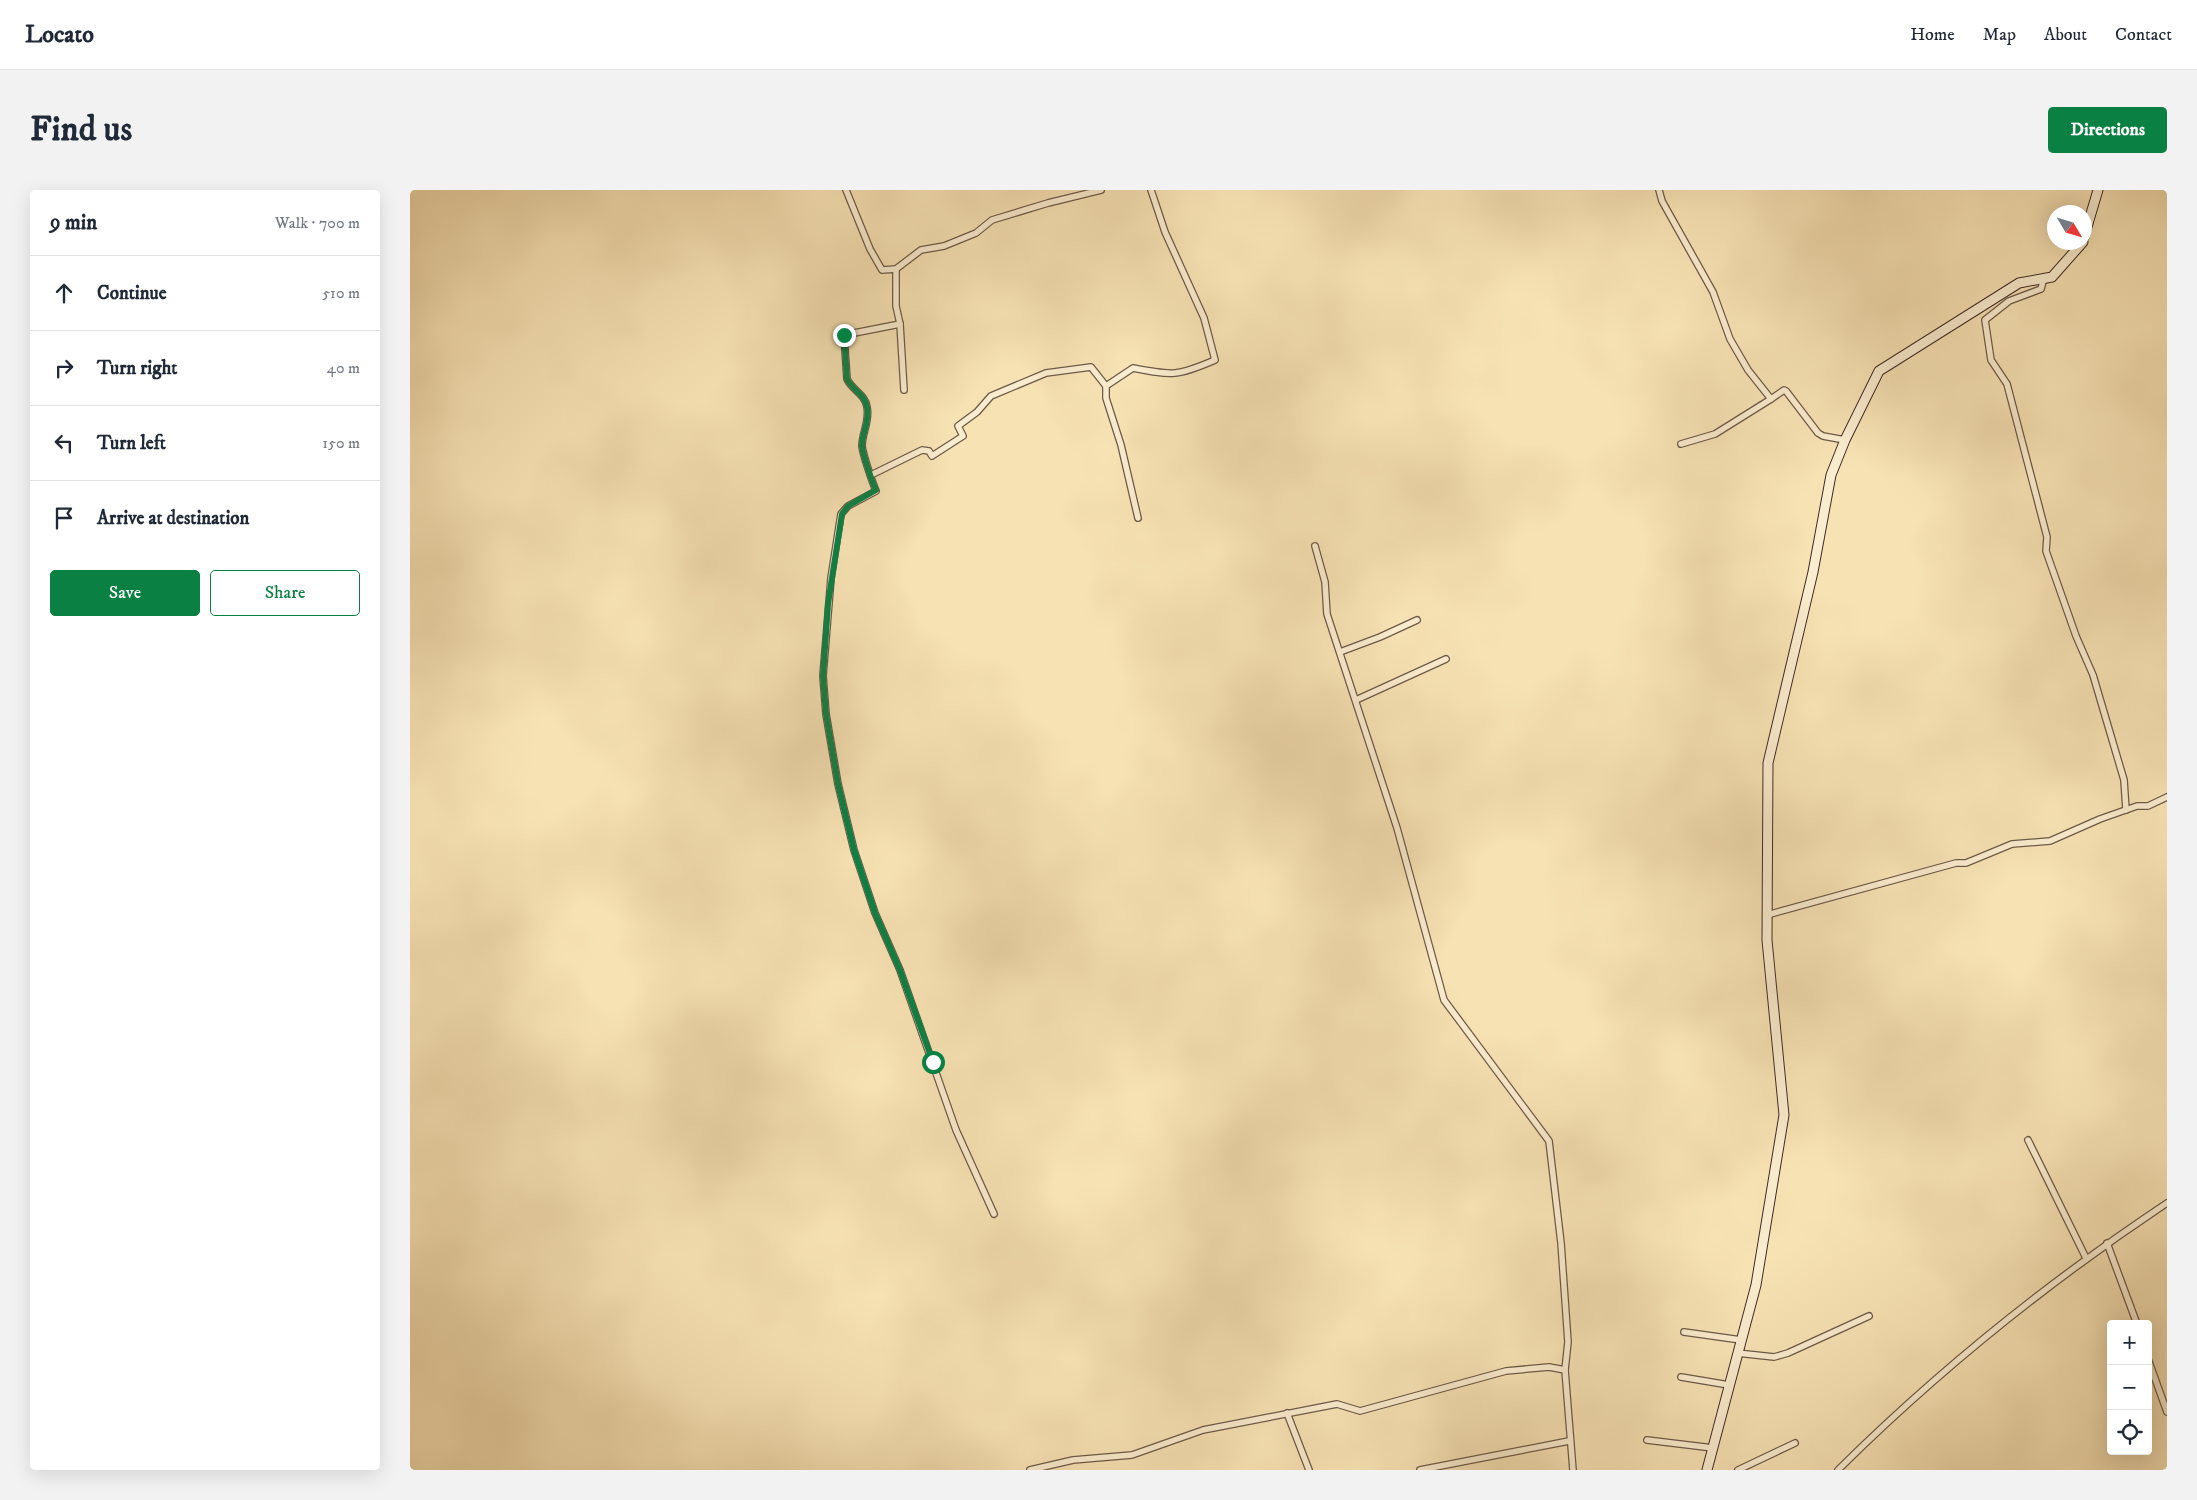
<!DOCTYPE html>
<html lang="en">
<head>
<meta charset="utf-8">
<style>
	body { margin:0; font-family:"IM FELL DW Pica",serif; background:#f2f2f3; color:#1f2937 }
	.controls { position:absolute; right:15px; bottom:15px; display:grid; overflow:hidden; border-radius:5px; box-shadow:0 5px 20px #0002 }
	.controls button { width:45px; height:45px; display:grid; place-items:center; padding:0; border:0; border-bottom:1px solid #e0e1e3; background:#fff; color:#1f2937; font:25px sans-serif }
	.compass { position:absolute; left:1637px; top:15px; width:45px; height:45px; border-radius:50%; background:#fff; box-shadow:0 5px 20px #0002; rotate:128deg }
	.stop { position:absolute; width:15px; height:15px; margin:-11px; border:4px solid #0b8043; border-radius:50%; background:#fff }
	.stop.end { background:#0b8043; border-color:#fff; box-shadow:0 1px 5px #0008 }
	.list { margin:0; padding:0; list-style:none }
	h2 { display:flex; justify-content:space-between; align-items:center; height:65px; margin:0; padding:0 20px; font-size:21px }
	h2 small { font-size:16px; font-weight:400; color:#747a83 }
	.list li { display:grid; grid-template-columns:32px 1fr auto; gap:15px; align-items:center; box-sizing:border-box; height:75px; padding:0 20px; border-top:1px solid #e0e1e3 }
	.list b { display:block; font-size:19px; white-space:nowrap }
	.list em { font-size:16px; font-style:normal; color:#747a83 }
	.actions { display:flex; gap:10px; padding:15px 20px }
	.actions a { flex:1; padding:11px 0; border:1px solid #0b8043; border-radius:5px; text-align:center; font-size:18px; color:#0b8043 }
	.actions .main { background:#0b8043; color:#fff }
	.icon { flex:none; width:28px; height:28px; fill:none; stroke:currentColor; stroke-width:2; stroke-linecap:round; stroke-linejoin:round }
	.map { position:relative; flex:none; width:1757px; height:1280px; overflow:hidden; border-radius:5px }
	header { display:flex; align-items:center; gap:30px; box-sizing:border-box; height:70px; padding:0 25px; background:#fff; border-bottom:1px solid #e0e1e3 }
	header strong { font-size:24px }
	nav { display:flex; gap:28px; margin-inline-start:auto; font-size:18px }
	.intro { display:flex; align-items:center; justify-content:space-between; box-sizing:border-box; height:120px; padding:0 30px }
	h1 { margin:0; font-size:35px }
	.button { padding:12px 22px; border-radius:5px; background:#0b8043; color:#fff; font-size:18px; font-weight:700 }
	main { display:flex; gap:30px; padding:0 30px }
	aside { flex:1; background:#fff; border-radius:5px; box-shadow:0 5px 20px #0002 }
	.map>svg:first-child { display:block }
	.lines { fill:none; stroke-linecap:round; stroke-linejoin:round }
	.street-casing { stroke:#6c5a49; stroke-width:8 }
	.secondary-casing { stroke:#3e2c25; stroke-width:11 }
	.street { stroke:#faecce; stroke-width:5.5 }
	.secondary { stroke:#faecce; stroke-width:9 }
	.route { stroke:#0b8043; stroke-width:6 }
</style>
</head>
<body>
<header>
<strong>Locato</strong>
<nav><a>Home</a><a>Map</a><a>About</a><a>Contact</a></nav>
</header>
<div class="intro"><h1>Find us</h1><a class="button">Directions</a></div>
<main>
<aside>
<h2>9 min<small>Walk · 700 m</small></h2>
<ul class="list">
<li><svg class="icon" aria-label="ahead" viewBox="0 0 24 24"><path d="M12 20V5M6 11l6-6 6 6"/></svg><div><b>Continue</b></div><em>510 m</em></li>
<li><svg class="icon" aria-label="right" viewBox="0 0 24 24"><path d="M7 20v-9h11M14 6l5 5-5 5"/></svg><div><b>Turn right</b></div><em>40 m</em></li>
<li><svg class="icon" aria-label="left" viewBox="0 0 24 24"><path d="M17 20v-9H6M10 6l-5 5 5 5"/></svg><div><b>Turn left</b></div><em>150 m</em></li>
<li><svg class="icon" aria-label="arrive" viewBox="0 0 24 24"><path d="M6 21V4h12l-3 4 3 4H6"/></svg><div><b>Arrive at destination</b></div></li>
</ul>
<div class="actions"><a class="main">Save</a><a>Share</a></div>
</aside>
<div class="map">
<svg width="1757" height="1280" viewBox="0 0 1757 1280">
	<rect width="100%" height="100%" fill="#f7e2b4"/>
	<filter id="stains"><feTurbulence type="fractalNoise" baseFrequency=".004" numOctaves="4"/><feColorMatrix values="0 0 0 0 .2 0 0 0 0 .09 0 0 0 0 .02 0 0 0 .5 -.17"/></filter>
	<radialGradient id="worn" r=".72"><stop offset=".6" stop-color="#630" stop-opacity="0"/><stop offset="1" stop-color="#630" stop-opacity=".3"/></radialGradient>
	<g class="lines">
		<!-- street casing -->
		<g class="street-casing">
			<g id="street">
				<path d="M436,0l24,59 12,21 14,-1v37l4,18 -56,11 3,44c5,11 18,15 20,28 3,14 -5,26 -5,39 1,9 10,35 14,45l-28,15 -7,8 -10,64 -8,98 3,38 12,70 16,66 21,63 25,57 56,160 38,84"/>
				<polyline points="1249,0 1252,11 1303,102 1320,149 1338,180 1361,209 1374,200 1376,201 1408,243 1413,246 1435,250"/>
				<polyline points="486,79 511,60 534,56 566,43 582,30 638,13 691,0"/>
				<polyline points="1634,88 1631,99 1599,111 1575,130 1581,170 1597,194 1637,347 1636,361 1666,446 1683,485 1714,590 1716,620"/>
				<polyline points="490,134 494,200"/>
				<polyline points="1271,254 1305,244 1361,209"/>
				<polyline points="461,285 512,260 519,261 522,266 553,246 548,236 567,222 581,206 636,183 681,177 696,196"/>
				<path d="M728,328l-17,-73 -15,-47v-12l27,-18c40,8 45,8 82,-8l-11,-42 -39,-86 -14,-42"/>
				<polyline points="905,356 915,392 917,424 987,638 1034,810 1139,951 1151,1053 1158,1152 1155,1180"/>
				<polyline points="930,462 970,447 1007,430"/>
				<polyline points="946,510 1036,469"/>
				<polyline points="1357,725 1546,673 1556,673 1602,654 1640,651 1690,629 1727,616 1738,616 1757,607"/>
				<polyline points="1618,950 1676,1068"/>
				<polyline points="1697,1053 1727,1134"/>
				<polyline points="1274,1142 1331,1150"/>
				<polyline points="1327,1163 1364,1167 1378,1163 1459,1126"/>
				<polyline points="1738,1169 1757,1222"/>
				<polyline points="1271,1187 1319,1195"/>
				<polyline points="877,1223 899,1280"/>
				<polyline points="1237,1250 1303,1258"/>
				<polyline points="620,1280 663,1270 722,1265 793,1240 927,1214 950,1221 1096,1181 1139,1177 1155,1180 1163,1280"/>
				<polyline points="1010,1280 1159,1251"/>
				<polyline points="1328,1280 1385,1253"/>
				<path d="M1428,1280c100,-99 212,-189 329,-267"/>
			</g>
		</g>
		<!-- secondary casing -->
		<g class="secondary-casing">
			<g id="secondary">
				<polyline points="1674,47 1688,0"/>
				<polyline points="1297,1280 1346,1095 1374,925 1357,750 1358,573 1403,382 1421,285 1435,250 1469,181 1609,93 1642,87 1673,52"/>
			</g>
		</g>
		<!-- street -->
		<use href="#street" class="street"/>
		<!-- secondary -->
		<use href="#secondary" class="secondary"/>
	</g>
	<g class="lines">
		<!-- route -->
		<path class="route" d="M434,145l3,44c5,11 18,15 20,28 3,14 -5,26 -5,39 1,9 10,36 14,44l-28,16 -6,8 -14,90 -5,72 3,38 12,70 16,66 21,63 25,57 33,92"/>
	</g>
	<rect width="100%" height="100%" filter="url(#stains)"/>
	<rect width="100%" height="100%" fill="url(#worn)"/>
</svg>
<div class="controls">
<button>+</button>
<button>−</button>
<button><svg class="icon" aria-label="locate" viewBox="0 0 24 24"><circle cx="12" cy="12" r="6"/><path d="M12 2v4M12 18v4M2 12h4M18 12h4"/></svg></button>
</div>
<svg class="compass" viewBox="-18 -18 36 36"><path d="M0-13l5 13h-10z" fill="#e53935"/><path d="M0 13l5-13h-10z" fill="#747a83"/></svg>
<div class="stop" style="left:523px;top:872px"></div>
<div class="stop end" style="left:434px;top:145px"></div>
</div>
</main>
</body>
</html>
